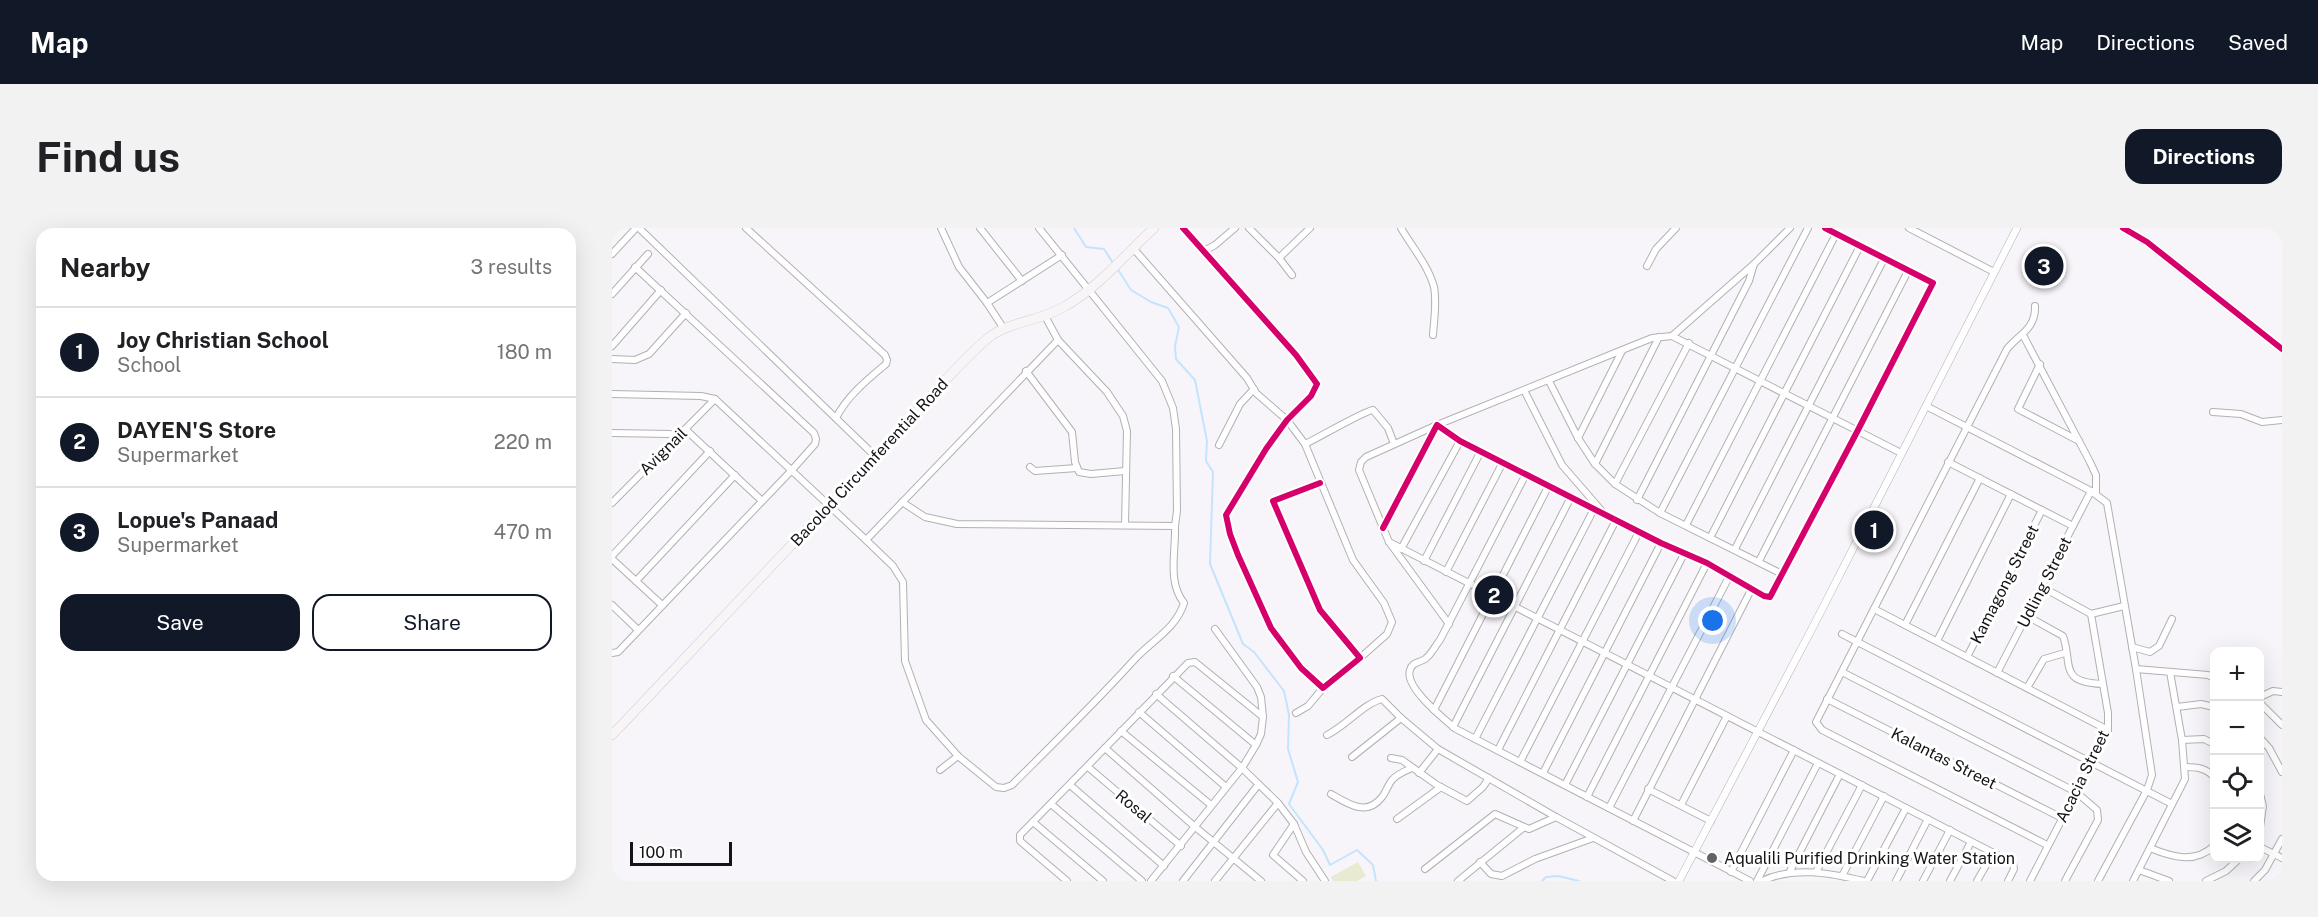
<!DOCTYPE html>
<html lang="en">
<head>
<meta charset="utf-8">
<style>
	body { margin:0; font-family:"Public Sans",sans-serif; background:#f2f2f2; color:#202124 }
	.controls { position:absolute; right:18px; bottom:18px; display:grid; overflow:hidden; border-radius:12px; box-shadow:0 6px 24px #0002 }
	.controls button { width:54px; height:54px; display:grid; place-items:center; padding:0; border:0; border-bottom:2px solid #e0e0e0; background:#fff; color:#202124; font:30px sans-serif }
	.scale { position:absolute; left:18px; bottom:15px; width:102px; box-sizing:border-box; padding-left:6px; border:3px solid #141315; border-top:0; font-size:16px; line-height:21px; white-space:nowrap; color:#141315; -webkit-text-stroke:4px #fff; paint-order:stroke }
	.you { position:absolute; left:1101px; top:393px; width:21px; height:21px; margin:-15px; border:4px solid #fff; border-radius:50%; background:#1a73e8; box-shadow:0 0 0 9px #1a73e833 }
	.badge { display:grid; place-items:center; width:39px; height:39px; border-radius:50%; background:#111827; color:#fff; font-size:20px; font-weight:700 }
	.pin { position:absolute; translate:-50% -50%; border:3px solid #fff; box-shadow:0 2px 6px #0006 }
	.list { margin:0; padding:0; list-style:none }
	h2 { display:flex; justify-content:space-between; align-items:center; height:78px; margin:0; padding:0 24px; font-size:26px }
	h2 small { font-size:20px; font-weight:400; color:#757577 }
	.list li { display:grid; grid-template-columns:39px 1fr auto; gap:18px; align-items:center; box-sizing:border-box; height:90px; padding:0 24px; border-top:2px solid #e0e0e0 }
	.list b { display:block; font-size:22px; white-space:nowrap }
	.list p { margin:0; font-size:20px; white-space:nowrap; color:#757577 }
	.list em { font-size:20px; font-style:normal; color:#757577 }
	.actions { display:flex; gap:12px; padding:18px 24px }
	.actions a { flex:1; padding:14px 0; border:2px solid #111827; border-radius:18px; text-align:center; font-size:21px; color:#111827 }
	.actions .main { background:#111827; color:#fff }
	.icon { flex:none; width:33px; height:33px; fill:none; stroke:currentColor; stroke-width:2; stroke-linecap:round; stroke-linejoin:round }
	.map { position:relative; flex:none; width:1670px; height:653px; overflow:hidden; border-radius:18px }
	header { display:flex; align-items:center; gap:36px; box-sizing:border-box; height:84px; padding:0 30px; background:#111827; color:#fff }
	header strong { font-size:28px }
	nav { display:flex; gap:33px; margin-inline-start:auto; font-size:21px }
	.intro { display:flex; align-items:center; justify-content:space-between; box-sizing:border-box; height:144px; padding:0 36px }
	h1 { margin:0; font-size:42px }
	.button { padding:15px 27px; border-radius:18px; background:#111827; color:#fff; font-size:21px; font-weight:700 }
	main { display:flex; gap:36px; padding:0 36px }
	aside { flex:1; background:#fff; border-radius:18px; box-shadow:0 6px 24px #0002 }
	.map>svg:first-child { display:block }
	.park { fill:#e8ebd2 }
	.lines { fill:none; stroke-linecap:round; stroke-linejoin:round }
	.stream { stroke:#c4e4fd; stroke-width:2 }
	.minor-casing { stroke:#b1b0b3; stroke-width:8 }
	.tertiary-casing { stroke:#b1b0b3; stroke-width:8 }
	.primary-casing { stroke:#d1d0d2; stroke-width:10 }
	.minor { stroke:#fefefe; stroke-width:6 }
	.tertiary { stroke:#fefefe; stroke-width:7 }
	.primary { stroke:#f9f5f6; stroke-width:9 }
	.cycleway-casing { stroke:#fff; stroke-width:10 }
	.cycleway { stroke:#d6006c; stroke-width:6 }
	.poi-dot { fill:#636265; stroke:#fff; stroke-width:2 }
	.labels { text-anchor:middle; stroke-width:6; stroke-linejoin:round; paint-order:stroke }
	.street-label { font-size:16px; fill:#141315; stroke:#fff }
	.poi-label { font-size:16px; fill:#141315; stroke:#fff; text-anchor:start }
</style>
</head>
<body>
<header>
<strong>Map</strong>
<nav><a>Map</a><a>Directions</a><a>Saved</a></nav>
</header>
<div class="intro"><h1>Find us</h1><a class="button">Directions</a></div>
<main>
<aside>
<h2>Nearby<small>3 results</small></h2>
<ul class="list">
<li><span class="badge">1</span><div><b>Joy Christian School</b><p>School</p></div><em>180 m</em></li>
<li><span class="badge">2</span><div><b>DAYEN'S Store</b><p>Supermarket</p></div><em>220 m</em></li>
<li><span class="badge">3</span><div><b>Lopue's Panaad</b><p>Supermarket</p></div><em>470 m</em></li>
</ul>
<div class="actions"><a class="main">Save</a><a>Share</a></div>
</aside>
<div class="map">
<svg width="1670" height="653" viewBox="0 0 1670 653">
	<rect width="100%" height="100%" fill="#f7f5f9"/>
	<!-- park -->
	<polygon class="park" points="746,634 754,648 745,653 721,653 719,649"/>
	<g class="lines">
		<!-- stream -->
		<g class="stream">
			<polyline points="462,0 474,19 492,21 501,35"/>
			<polyline points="505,40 519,62 539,74 556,80 567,99 563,118 564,131 583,152 595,213 594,233 601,244 598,336 631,416 642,424 672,463 677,487 676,521 686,554 677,576 711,622 718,637 745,622 761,637 764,653"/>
			<polyline points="930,653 934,649 946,648 967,653"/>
		</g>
		<!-- minor casing -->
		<g class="minor-casing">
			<g id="minor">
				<polyline points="27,0 264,229"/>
				<path d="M134,0l139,127 2,5 -1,4c-19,16 -39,32 -50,54"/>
				<polyline points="329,0 347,39 375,75 392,101"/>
				<polyline points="368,0 410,53"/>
				<polyline points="571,0 684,127 705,156 699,168 675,192 654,221 614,287 618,306 626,327 659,400 689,440 711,460 748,430 708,382 661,273 708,255"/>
				<polyline points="637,0 667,30 698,0"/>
				<path d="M789,0c11,19 27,37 33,59 3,15 0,33 -1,48"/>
				<polyline points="1297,0 1382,44"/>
				<polyline points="521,20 635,150 644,165 675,192 693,216 741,332 772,375 780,394 775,406 748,430"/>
				<polyline points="592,23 603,17 623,0"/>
				<polyline points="0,26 24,0"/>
				<polyline points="667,30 680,47"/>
				<polyline points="1035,38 1044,21 1064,0"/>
				<polyline points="0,66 36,26"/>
				<polyline points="375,75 450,27"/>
				<path d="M1423,78c1,23 -16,28 -28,43l-191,373 6,8 225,115"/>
				<polyline points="433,88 446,112 495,164 511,188 515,203 513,297"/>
				<polyline points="1411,107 1478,234 1484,247 1484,266"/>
				<polyline points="1060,108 1289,225"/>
				<polyline points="0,118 49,62"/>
				<polyline points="0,131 23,132 37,126 74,85"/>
				<polyline points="1428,136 1406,181 1467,213"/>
				<polyline points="414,143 460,204 463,234 467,244 479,246 513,243"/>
				<polyline points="937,153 966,210 983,236 1003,256 1048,285 1170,346"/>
				<polyline points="912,162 950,237 989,282"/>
				<polyline points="0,166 89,168 103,171 254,312 446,112"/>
				<polyline points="1314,178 1479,263 1495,275 1524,441 1540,547 1535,562 1486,653"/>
				<polyline points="1601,184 1629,186 1650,194 1670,192"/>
				<polyline points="73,201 149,272"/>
				<polyline points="0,205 58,206 65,209"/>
				<polyline points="966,210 1010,123"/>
				<path d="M693,216c11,-5 61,-34 68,-34l15,18 6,16"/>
				<polyline points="607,217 628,176 642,161"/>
				<polyline points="1336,234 1461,298"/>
				<polyline points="983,236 1047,109"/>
				<polyline points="418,239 423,243 465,240"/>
				<path d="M914,246l-86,166c-5,6 -9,15 -15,19 -6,4 -13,3 -15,11 -6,17 34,49 46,59l294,152"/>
				<polyline points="1003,256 1077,115"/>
				<polyline points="1025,272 1137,53 1142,36"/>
				<polyline points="290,274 313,289 345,296 563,298 565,283 564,201 561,180 550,153 427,0"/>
				<polyline points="0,275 103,171"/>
				<polyline points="1048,285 1196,0"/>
				<polyline points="1074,297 1224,6"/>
				<polyline points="771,300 825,197 848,213 1049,315 1095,335 1152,368 1158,369 1246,202 1321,55 1213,0"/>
				<polyline points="1098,310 1248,18"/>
				<path d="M254,312l27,26 10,16 2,79 21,59 32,36 38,31 8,1 8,-3c41,-41 83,-82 122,-125 17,-19 42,-31 50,-57 -17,-21 -8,-52 -9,-77"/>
				<polyline points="777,314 1401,635 1402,641 1396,653"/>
				<polyline points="789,321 848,213"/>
				<polyline points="1123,321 1272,31"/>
				<polyline points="0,328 98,223"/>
				<polyline points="0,331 50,377"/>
				<polyline points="812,333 869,223"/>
				<polyline points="1147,333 1296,43"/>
				<polyline points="834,344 891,234"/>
				<polyline points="24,353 123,247"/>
				<polyline points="0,377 26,402"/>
				<polyline points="1262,381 1496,502"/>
				<polyline points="1479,386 1512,378"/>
				<path d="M1415,388l36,20c10,28 -5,46 39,48"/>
				<polyline points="837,396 777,314 747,242 749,234 754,229 825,197 1020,118 1040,110 1060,108 1142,36 1178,0"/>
				<polyline points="1293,397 1368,250"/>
				<polyline points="1230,406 1560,576"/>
				<polyline points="1325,413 1399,266"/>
				<polyline points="1520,419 1538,424 1547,418 1560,391"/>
				<polyline points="0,425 6,424 179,243 203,216 204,211 202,205 23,39"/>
				<polyline points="1355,429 1430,282"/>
				<polyline points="1524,441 1596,447 1602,450"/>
				<polyline points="1230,444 1464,564 1485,582 1486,592 1453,653"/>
				<polyline points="1385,445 1479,263"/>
				<polyline points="561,448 644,517"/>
				<polyline points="1415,460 1432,431 1453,425"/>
				<polyline points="544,466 630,540 666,575 682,596 694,624 713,653"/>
				<polyline points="1648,469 1661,463 1670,464"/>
				<polyline points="1215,471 1450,590"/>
				<polyline points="1648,475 1670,497"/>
				<polyline points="1565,479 1589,476 1602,479"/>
				<polyline points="822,482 937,257"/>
				<polyline points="527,484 614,559"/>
				<polyline points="684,485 696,478 711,460"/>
				<polyline points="841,499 959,269"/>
				<polyline points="509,503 599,577"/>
				<path d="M715,507c20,-10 36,-31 55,-36l19,19 37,31 118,68"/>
				<polyline points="1648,510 1657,520 1670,544"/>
				<polyline points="863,511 982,281"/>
				<polyline points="1570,512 1592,511 1602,516"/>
				<polyline points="493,520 582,598 649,653"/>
				<polyline points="886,522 1004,292"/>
				<polyline points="740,529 789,490"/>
				<polyline points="779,530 790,532 825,557 855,573 871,559 877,550"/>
				<polyline points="908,534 1027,304"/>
				<polyline points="476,539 569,618"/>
				<path d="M1573,539c12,0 21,1 29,10"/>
				<polyline points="328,542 346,528"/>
				<polyline points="807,545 826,521"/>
				<polyline points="931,545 1049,315"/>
				<polyline points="458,557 552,638"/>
				<polyline points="953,557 1072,326"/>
				<polyline points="1036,561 1099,593"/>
				<path d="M719,566c17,10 36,23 51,3 4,-5 6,-12 10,-17 5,-6 13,-9 20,-12"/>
				<polyline points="1648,566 1651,578 1648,599"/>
				<polyline points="975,569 1095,335"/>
				<polyline points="439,576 530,653"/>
				<polyline points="1069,577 1115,488"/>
				<polyline points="997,580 1118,347"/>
				<polyline points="785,591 829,559"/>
				<polyline points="1021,593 1140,360"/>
				<polyline points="421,594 491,653"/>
				<polyline points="682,596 661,627 691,653"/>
				<polyline points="1648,619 1670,630"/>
				<path d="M1538,620c22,9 45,16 64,-2"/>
				<polyline points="868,634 879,646 890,648 923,631 981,610"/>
				<polyline points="813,641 883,586 917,601 944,589 1061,653"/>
				<polyline points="1527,642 1557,653"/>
				<polyline points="1119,644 1182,522"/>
				<polyline points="1204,644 1250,557"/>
				<polyline points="1177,645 1228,546"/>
				<polyline points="1230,648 1272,568"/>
				<polyline points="455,653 408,613 408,607 576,435 583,434 651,489"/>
				<polyline points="539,653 630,540 644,517 649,506 651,489 649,469 645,459 603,401"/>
				<polyline points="571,653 646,557"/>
				<polyline points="603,653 666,575"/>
				<polyline points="846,653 911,600"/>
				<polyline points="1145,653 1206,535"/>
				<path d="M1150,653c33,-15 68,-8 102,0"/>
				<polyline points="1255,653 1294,580"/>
				<polyline points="1284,653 1316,591"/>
				<polyline points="1311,653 1338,602"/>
				<polyline points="1338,653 1359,614"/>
				<polyline points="1365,653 1381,625"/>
				<polyline points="1418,653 1496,502 1496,485 1479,386 1430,359"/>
				<polyline points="1521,653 1573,551 1570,512 1558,444"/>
				<polyline points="1594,653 1614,643 1628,630"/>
				<polyline points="1642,653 1653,642 1670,611"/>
			</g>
		</g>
		<!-- tertiary casing -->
		<g class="tertiary-casing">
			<polyline id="tertiary" points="1067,653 1204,393 1405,0"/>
		</g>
		<!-- primary casing -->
		<g class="primary-casing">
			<g id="primary">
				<polyline points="1511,0 1535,14 1670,121"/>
				<path d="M0,507c88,-92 174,-186 263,-277 38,-39 71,-83 112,-119 20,-17 52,-18 75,-31 35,-19 63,-53 92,-80"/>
			</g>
		</g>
		<!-- minor -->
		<use href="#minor" class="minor"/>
		<!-- tertiary -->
		<use href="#tertiary" class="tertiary"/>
		<!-- primary -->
		<use href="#primary" class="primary"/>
		<!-- cycleway casing -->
		<g class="cycleway-casing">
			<g id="cycleway">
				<polyline points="571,0 684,127 705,156 699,168 675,192 654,221 614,287 618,306 626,327 659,400 689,440 711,460 748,430 708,382 661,273 708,255"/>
				<polyline points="1511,0 1535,14 1670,121"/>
				<polyline points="771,300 825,197 848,213 1049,315 1095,335 1152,368 1158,369 1246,202 1321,55 1213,0"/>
			</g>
		</g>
		<!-- cycleway -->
		<use href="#cycleway" class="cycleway"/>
	</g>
	<!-- markers -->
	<circle class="poi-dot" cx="1100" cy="630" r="6"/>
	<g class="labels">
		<!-- street labels -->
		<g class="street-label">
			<text transform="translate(51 223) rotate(-45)" y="6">Avignail</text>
			<text transform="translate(257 234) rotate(-47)" y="6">Bacolod Circumferential Road</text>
			<text transform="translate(1432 354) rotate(-63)" y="6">Udling Street</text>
			<text transform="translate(1392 356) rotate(-63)" y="6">Kamagong Street</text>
			<text transform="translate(1332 530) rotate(27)" y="6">Kalantas Street</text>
			<text transform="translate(1470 548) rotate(-64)" y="6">Acacia Street</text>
			<text transform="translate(522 578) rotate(40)" y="6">Rosal</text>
		</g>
		<!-- poi labels -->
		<g class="poi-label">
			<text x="1112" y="636">Aqualili Purified Drinking Water Station</text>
		</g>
	</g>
</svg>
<div class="controls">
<button>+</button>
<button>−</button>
<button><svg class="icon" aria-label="locate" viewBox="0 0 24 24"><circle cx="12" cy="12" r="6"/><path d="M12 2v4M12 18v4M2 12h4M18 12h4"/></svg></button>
<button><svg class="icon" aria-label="layers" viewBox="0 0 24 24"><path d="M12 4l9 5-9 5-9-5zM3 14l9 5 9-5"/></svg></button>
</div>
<div class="scale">100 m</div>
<div class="you"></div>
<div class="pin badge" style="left:1262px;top:302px">1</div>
<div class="pin badge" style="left:882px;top:367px">2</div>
<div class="pin badge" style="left:1432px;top:38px">3</div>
</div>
</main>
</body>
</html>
